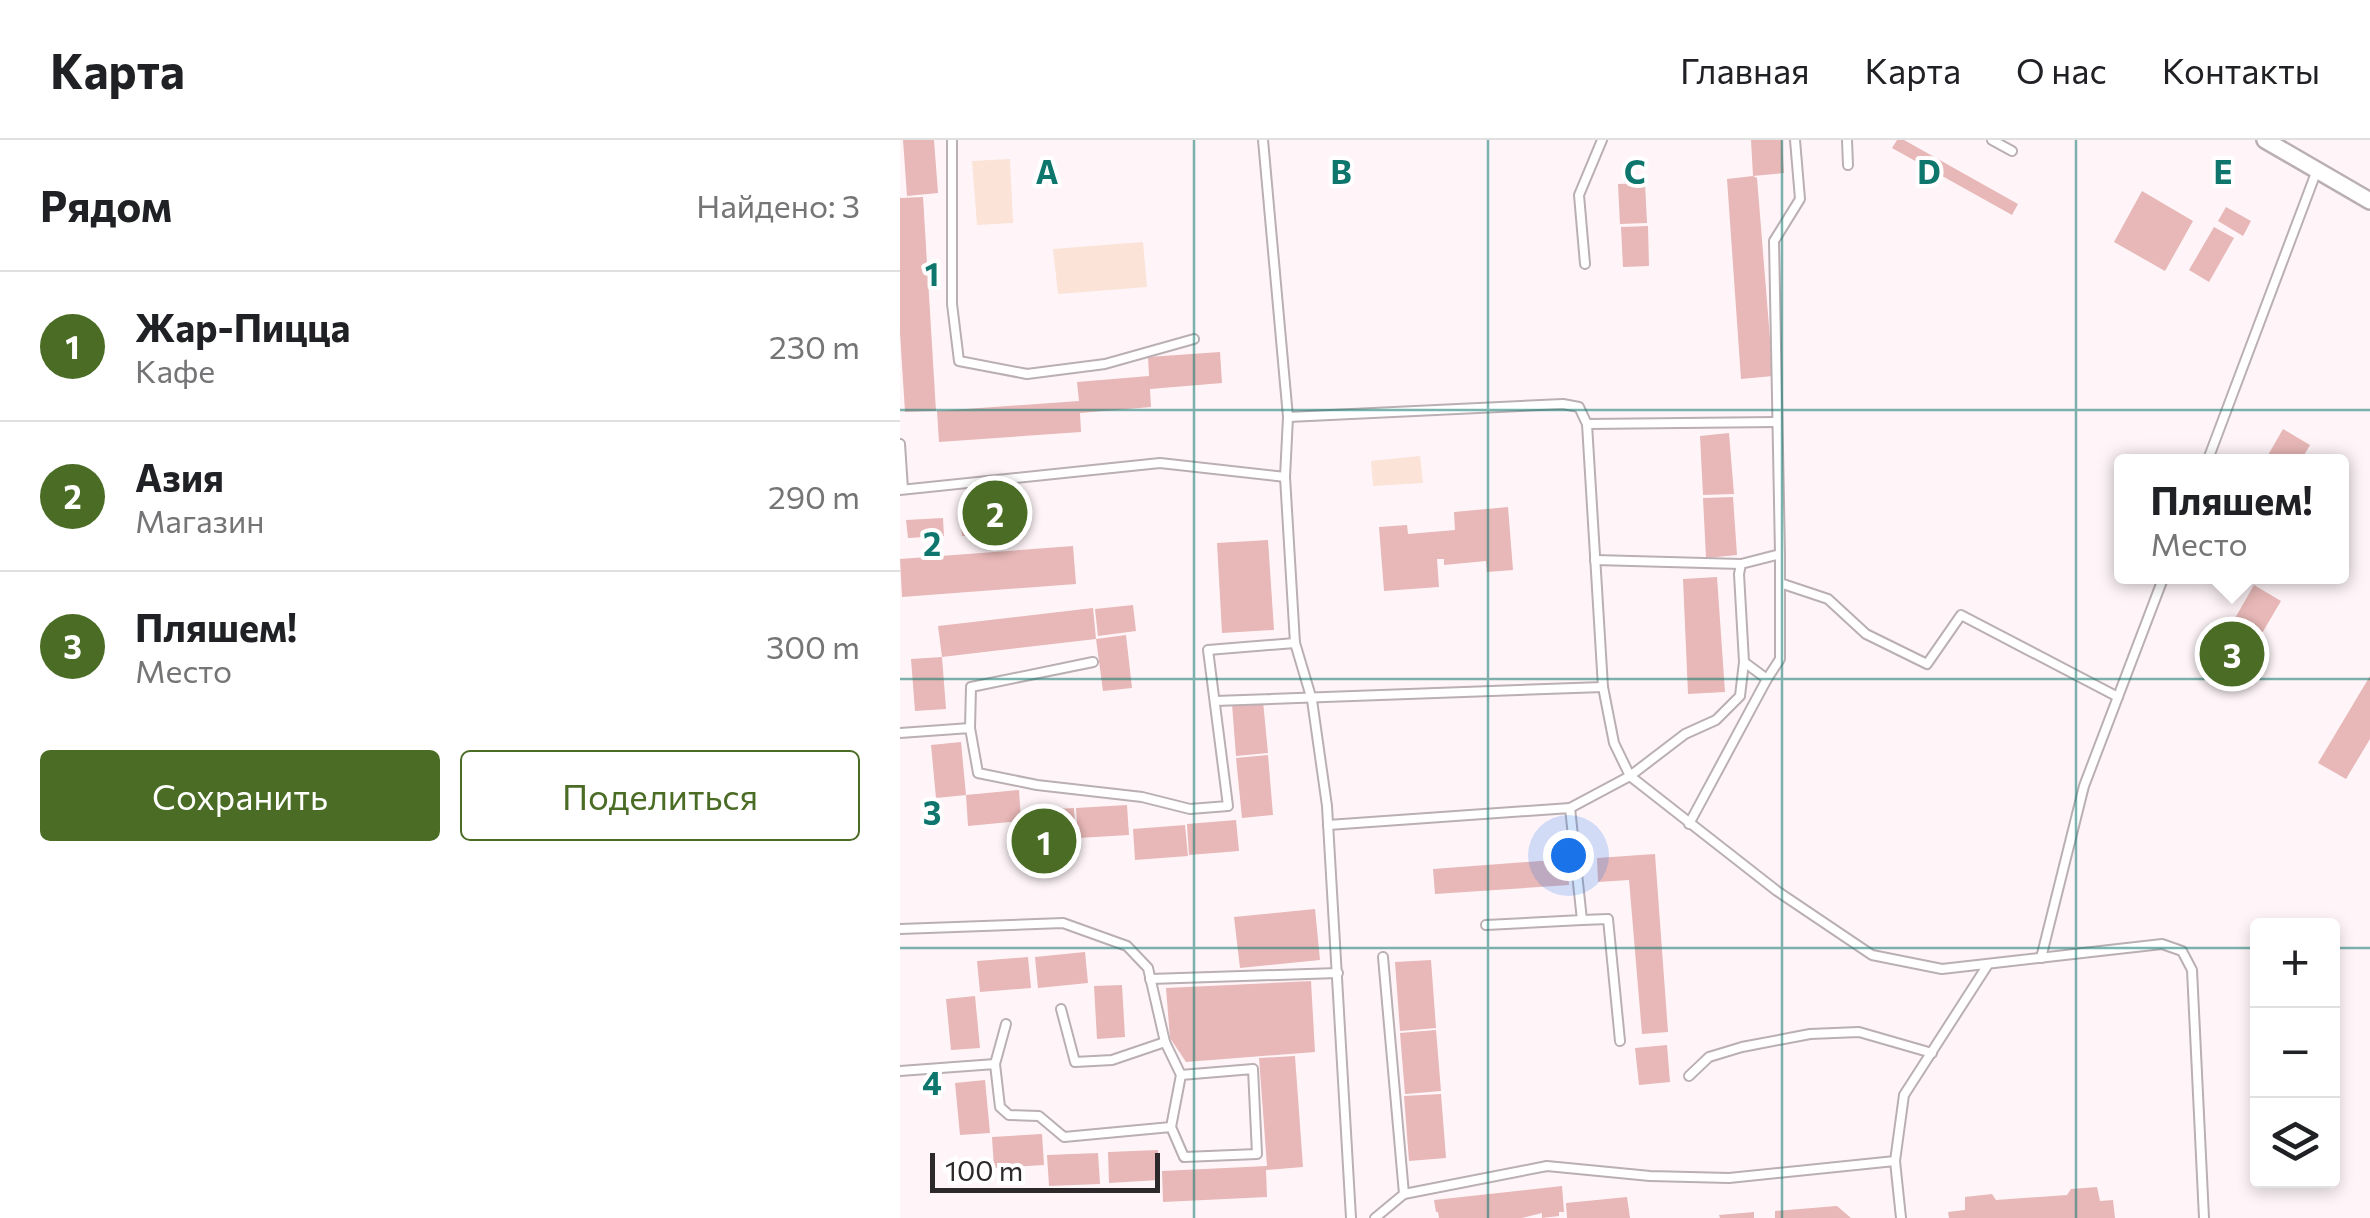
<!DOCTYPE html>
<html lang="ru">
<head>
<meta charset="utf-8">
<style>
	body { margin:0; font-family:Commissioner,sans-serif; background:#f6f6f6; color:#202124 }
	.controls { position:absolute; right:30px; bottom:30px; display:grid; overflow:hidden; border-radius:10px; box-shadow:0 5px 15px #0003 }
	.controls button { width:90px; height:90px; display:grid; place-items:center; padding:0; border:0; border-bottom:2px solid #e0e0e0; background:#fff; color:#202124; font:50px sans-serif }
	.scale { position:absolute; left:30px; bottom:25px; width:230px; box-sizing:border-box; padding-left:10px; border:5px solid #2d292a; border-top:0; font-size:28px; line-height:35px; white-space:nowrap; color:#2d292a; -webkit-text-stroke:8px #fff; paint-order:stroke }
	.you { position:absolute; left:668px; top:715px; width:35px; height:35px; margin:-25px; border:8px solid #fff; border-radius:50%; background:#1a73e8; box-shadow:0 0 0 15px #1a73e833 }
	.badge { display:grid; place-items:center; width:65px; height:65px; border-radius:50%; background:#4a6c24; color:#fff; font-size:32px; font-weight:700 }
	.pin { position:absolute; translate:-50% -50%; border:5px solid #fff; box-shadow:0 2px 10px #0006 }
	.popup { position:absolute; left:1214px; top:314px; width:235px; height:130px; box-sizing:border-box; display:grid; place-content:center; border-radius:10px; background:#fff; filter:drop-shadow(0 2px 8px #0005); font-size:32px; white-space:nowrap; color:#757577 }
	.popup b { font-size:38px; color:#202124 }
	.popup::after { content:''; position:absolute; left:50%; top:100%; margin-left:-20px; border:20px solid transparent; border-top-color:#fff }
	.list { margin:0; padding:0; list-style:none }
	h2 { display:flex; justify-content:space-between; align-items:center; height:130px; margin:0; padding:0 40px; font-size:42px }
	h2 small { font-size:32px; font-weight:400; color:#757577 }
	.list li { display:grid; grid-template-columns:65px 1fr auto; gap:30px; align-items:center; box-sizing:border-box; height:150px; padding:0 40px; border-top:2px solid #e0e0e0 }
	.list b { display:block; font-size:38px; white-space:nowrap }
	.list p { margin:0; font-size:32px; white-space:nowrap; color:#757577 }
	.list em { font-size:32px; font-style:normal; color:#757577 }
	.actions { display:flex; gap:20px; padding:30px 40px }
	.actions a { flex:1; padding:22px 0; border:2px solid #4a6c24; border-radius:10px; text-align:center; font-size:35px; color:#4a6c24 }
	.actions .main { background:#4a6c24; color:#fff }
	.icon { flex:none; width:55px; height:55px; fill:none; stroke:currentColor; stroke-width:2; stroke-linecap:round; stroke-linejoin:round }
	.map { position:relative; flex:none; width:1470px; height:1078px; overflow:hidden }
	header { display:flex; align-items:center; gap:60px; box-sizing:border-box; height:140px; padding:0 50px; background:#fff; border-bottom:2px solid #e0e0e0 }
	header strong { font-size:48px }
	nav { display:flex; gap:55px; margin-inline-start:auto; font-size:35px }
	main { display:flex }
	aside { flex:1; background:#fff }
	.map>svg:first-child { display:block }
	.green { fill:#fbe3d7 }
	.building { fill:#e7b8b7 }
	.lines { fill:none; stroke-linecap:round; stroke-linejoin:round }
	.service-casing { stroke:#baafb3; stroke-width:12 }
	.minor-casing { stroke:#baafb3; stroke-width:20 }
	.service { stroke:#fff; stroke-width:8 }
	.minor { stroke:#fff; stroke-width:15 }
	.grid { fill:none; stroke:#0f766e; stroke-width:2.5; stroke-opacity:0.55 }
	.grid-label { font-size:32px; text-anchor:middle; font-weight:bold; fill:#0f766e; stroke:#fff; stroke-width:8; stroke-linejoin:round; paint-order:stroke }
</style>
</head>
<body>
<header>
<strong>Карта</strong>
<nav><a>Главная</a><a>Карта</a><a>О нас</a><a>Контакты</a></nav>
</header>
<main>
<aside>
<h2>Рядом<small>Найдено: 3</small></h2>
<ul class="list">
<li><span class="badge">1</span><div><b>Жар-Пицца</b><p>Кафе</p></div><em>230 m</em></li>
<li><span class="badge">2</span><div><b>Азия</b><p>Магазин</p></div><em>290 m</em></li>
<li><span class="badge">3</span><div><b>Пляшем!</b><p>Место</p></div><em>300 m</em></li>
</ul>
<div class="actions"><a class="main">Сохранить</a><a>Поделиться</a></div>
</aside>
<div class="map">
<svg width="1470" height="1078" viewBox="0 0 1470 1078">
	<rect width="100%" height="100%" fill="#fff5f9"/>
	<!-- green -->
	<g class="green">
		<polygon points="110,19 113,83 77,85 72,21"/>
		<polygon points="243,102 247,147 158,154 153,109"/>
		<polygon points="520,316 523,343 473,346 471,321"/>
	</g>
	<!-- building -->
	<g class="building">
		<polygon points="3,0 34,0 38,53 7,56"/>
		<polygon points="851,0 882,0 884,33 853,36"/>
		<polygon points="997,0 1004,0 1118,64 1112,75 992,8"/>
		<polygon points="853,36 857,38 873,236 841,239 827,39"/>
		<polygon points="745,43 747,83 720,84 718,44"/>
		<polygon points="1242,51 1293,81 1265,131 1214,102"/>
		<polygon points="23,57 36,271 5,272 0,193 0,58"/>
		<polygon points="1326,67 1351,81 1343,96 1318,81"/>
		<polygon points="748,86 749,126 723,127 721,87"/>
		<polygon points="1314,87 1334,98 1309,142 1289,130"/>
		<polygon points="320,212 322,243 250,249 251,267 180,273 181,292 39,302 37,271 179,261 177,242 249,236 248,217"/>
		<polygon points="1383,289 1410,305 1400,322 1364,322"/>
		<polygon points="829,293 834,354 803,355 800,296"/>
		<polygon points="833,357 837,415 806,418 803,358"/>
		<polygon points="126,363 127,393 62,396 60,367"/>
		<polygon points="608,367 613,430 587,432 586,421 544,425 544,419 537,419 539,447 484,451 479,387 507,385 508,394 555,390 554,372"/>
		<polygon points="43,378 44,396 8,398 6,380"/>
		<polygon points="368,400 374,490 322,493 317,403"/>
		<polygon points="173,406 176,444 2,457 0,419"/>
		<polygon points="817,437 825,552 788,554 783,439"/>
		<polygon points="1354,445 1381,461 1345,522 1319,506"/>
		<polygon points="233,465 236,491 198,496 195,469"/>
		<polygon points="193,468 196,499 42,517 38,486"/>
		<polygon points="226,495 232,548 203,551 196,499"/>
		<polygon points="42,517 46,569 15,571 11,519"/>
		<polygon points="1470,536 1470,599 1446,639 1418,623"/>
		<polygon points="363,561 368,613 336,616 332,564"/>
		<polygon points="61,602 66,655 36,658 31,605"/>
		<polygon points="368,615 373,675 342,678 336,618"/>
		<polygon points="119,650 121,681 68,686 66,655"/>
		<polygon points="227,665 229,695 178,698 176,668"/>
		<polygon points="174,668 176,699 125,702 123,671"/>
		<polygon points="336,680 339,711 289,715 287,684"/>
		<polygon points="285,685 288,716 235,720 233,689"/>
		<polygon points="755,714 768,892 742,894 729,740 698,742 697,718"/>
		<polygon points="667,719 669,745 535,754 533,729"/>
		<polygon points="415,769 420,820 340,828 334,777"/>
		<polygon points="185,812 188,843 138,848 135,817"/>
		<polygon points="128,817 131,848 80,852 77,821"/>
		<polygon points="531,820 536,888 500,891 495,822"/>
		<polygon points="411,841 415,912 286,922 270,898 266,848"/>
		<polygon points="222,845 225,897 197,899 194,846"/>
		<polygon points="75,856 80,908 51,910 46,859"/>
		<polygon points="536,890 541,951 505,954 500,893"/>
		<polygon points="767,905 770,942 739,945 735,908"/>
		<polygon points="395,916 403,1027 366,1030 367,1057 263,1062 262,1031 367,1026 359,918"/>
		<polygon points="85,940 90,993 60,995 55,943"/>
		<polygon points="541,954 546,1018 509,1021 504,956"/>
		<polygon points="142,994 144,1025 94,1028 92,997"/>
		<polygon points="258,1010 259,1040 209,1043 208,1012"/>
		<polygon points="198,1013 200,1044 149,1046 147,1015"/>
		<polygon points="662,1046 664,1072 659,1072 659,1076 642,1078 642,1073 622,1078 539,1078 538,1072 536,1072 534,1060"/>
		<polygon points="1197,1047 1200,1061 1213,1060 1215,1078 1049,1078 1048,1072 1065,1070 1065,1057 1092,1054 1096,1060 1167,1055 1171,1049"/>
		<polygon points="727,1057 730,1078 667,1078 666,1063"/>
		<polygon points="937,1066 951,1078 875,1078 875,1071"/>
		<polygon points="854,1072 854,1078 820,1078 819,1075"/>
	</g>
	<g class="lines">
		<!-- service casing -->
		<g class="service-casing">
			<g id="service">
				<polyline points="52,0 52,164 59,221 127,234 205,224 294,199"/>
				<polyline points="363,0 388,277 663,264 679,267 687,284 703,547 714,603 730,636 877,751 972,815 1042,829 1262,804 1282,811 1292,830 1304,1078"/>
				<polyline points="947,0 948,25"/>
				<polyline points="1092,0 1112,11"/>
				<polyline points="685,124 679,55 702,0"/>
				<polyline points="388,277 385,337 395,503 412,560 427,666 451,1078"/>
				<polyline points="687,284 877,282"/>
				<polyline points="0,304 3,349"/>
				<polyline points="1307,322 1417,30"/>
				<polyline points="0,350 260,323 385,337"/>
				<polyline points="695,420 841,424"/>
				<polyline points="880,443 928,459 966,494 1027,524 1061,475 1218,557"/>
				<polyline points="867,539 880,519 880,414"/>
				<polyline points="315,561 703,547"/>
				<polyline points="70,588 71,547 193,522"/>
				<polyline points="0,593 70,588 78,633 137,645 242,657 290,669 328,666 308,510 395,503"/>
				<polyline points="670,668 730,636 785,594 816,580 840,556 844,522"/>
				<polyline points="789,684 867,539 844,522 839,434 841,424 880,414 874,101 900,59 895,0"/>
				<polyline points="428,685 670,668 682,780 586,785"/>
				<polyline points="682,780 708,779 720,901"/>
				<polyline points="0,789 163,783 227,806 248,828 265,902"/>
				<polyline points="1141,818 1184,646 1264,436"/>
				<polyline points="250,839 438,833"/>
				<polyline points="161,869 175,922 212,920 265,902 281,935"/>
				<polyline points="95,924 106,884"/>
				<polygon points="353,929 357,1014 284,1017 271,987 281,935"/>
				<polyline points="0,931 95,924 100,967 109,975 139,976 164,997 271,987"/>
				<polyline points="789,936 809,917 842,907 910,894 959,892 1032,913"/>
				<polyline points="995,1021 1001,1078"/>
				<polyline points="504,1054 647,1026 750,1036 829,1038 995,1021 1004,955 1087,826"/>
				<polyline points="475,1078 504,1054 483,817"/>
			</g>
		</g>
		<!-- minor casing -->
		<g class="minor-casing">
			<polyline id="minor" points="1365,0 1470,61"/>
		</g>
		<!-- service -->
		<use href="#service" class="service"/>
		<!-- minor -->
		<use href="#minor" class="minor"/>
	</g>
	<!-- grid -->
	<path class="grid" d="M294,0v1078M588,0v1078M882,0v1078M1176,0v1078M0,270h1470M0,539h1470M0,808h1358M1432,808h38"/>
	<g class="grid-label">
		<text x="147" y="44">A</text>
		<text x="441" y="44">B</text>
		<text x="735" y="44">C</text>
		<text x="1029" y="44">D</text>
		<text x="1323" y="44">E</text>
		<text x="32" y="146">1</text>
		<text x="32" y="416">2</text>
		<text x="32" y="685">3</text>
		<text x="32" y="955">4</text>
	</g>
</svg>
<div class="controls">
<button>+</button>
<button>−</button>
<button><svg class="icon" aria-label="layers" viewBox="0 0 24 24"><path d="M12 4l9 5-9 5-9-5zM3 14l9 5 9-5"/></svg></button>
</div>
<div class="scale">100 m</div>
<div class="you"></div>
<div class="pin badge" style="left:144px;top:701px">1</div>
<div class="pin badge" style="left:95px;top:373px">2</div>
<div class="pin badge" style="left:1332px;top:514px">3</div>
<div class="popup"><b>Пляшем!</b>Место</div>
</div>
</main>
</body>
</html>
